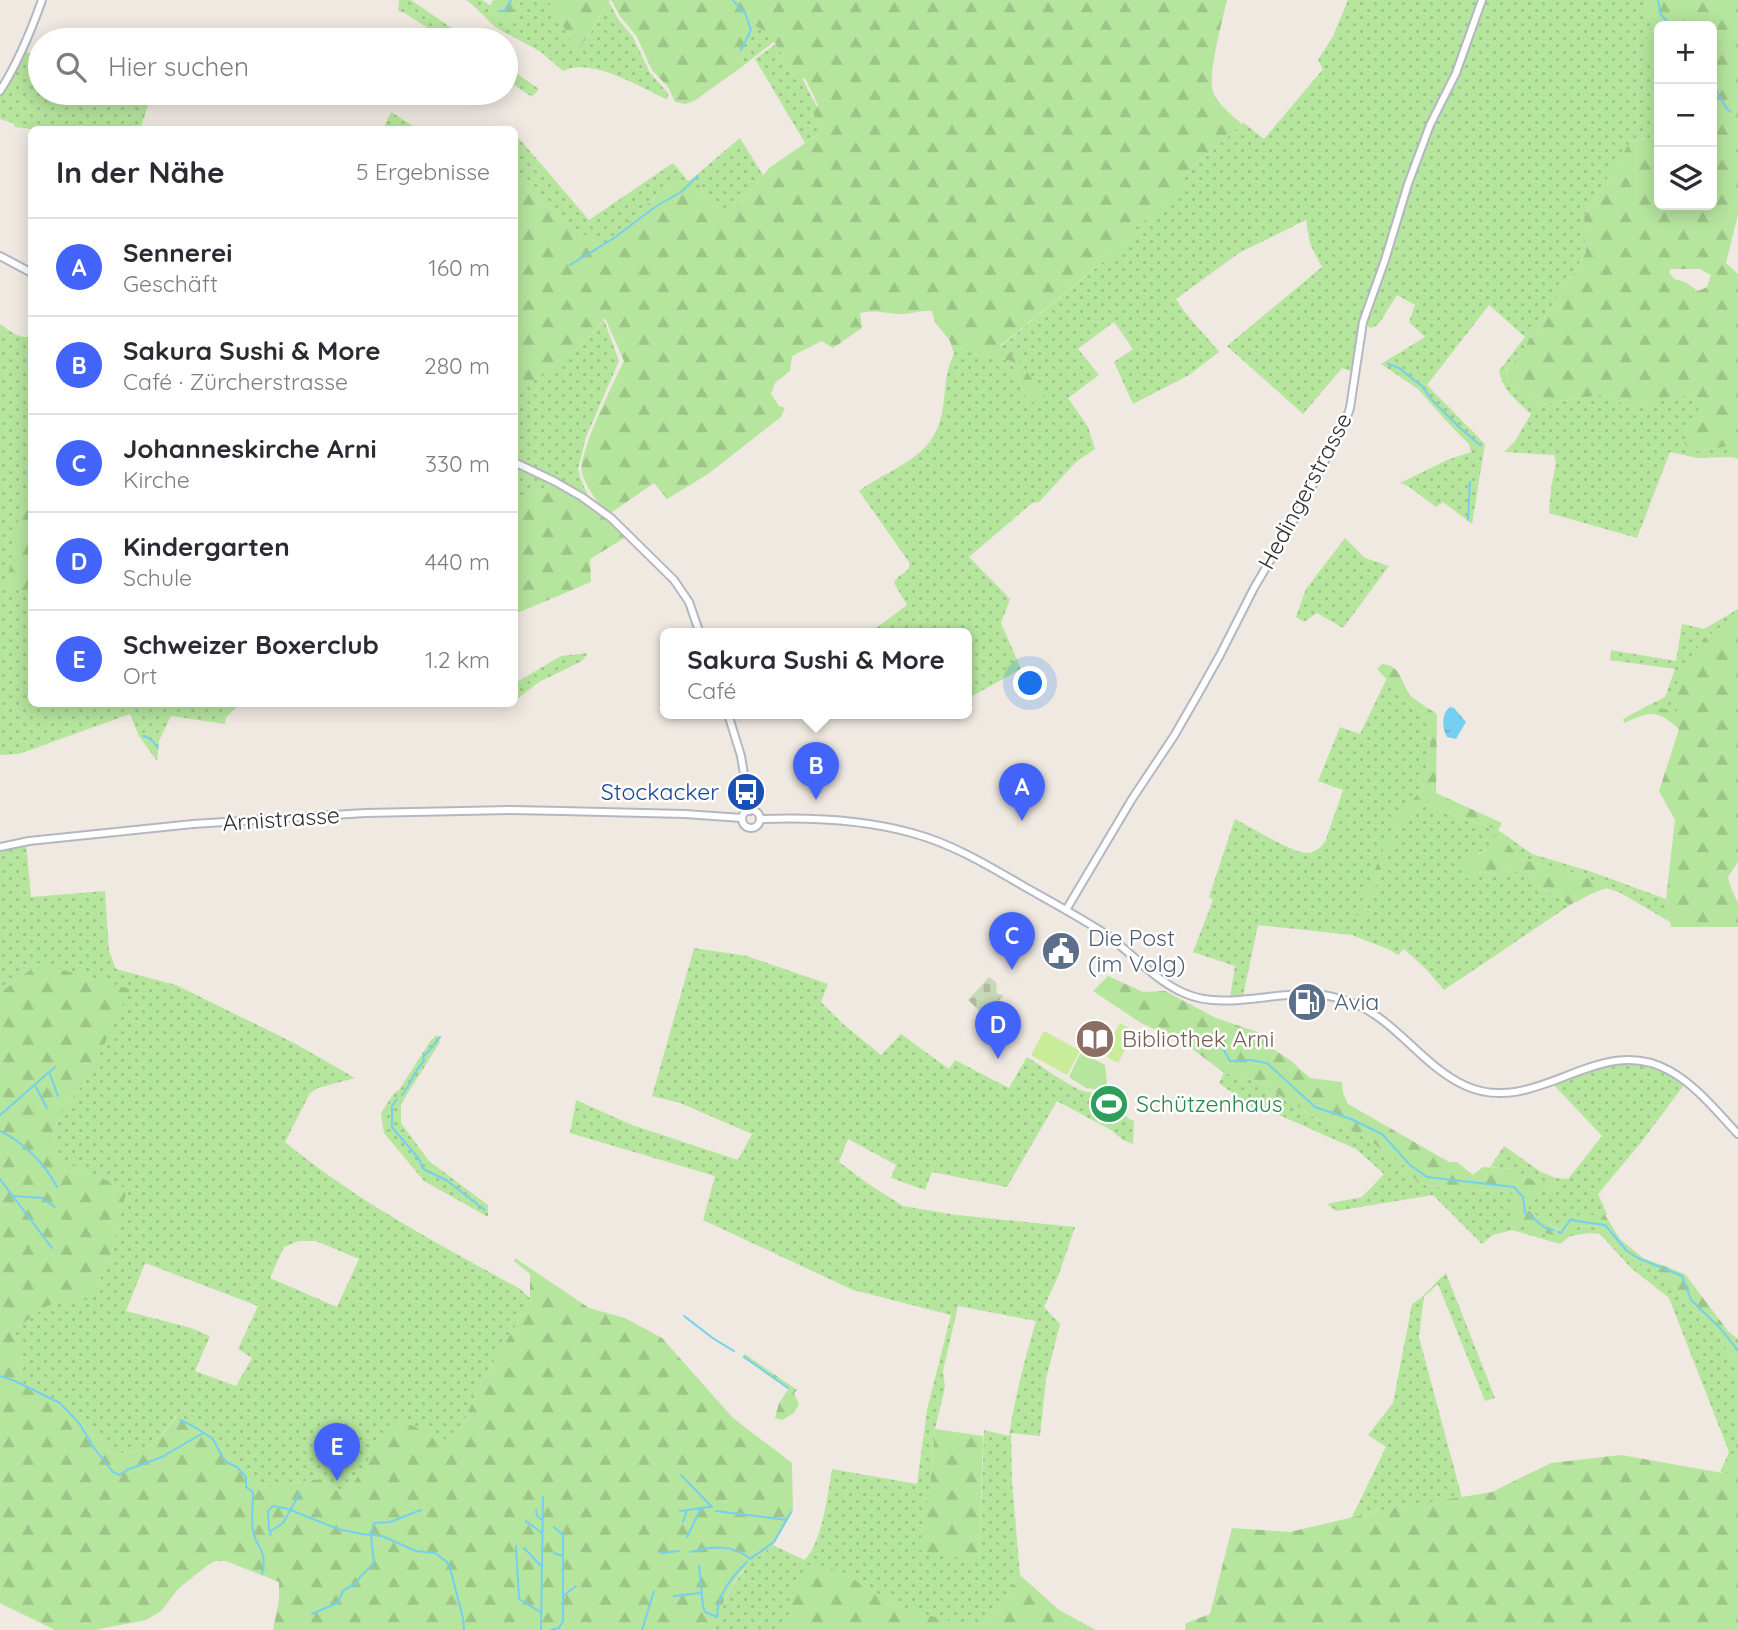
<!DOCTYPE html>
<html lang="de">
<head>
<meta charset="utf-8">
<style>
	body { margin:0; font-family:Quicksand,sans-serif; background:#f2f2f3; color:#2b2b33 }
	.controls { position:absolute; right:21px; top:21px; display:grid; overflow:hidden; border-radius:10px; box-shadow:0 4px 18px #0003 }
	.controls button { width:63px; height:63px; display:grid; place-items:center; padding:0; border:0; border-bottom:2px solid #e1e1e2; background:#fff; color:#2b2b33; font:35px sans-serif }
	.you { position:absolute; left:1031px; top:684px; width:24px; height:24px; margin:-18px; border:5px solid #fff; border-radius:50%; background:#1a73e8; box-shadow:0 0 0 10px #1a73e833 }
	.badge { display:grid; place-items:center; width:46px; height:46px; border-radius:50%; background:#4264fb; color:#fff; font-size:23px; font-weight:700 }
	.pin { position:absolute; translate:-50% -58px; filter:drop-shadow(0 2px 4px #0008) }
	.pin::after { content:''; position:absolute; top:37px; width:24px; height:21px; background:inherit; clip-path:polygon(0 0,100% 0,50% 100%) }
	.popup { position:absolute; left:660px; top:628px; width:312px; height:91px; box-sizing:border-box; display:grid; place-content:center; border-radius:10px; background:#fff; filter:drop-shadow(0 2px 5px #0005); font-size:23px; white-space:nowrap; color:#7c7c81 }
	.popup b { font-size:26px; color:#2b2b33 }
	.popup::after { content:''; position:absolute; left:50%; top:100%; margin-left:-14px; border:14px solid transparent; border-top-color:#fff }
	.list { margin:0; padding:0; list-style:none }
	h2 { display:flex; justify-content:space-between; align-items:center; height:91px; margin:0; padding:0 28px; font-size:30px }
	h2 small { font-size:23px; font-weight:400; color:#7c7c81 }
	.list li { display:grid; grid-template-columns:46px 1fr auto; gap:21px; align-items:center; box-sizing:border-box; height:98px; padding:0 28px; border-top:2px solid #e1e1e2 }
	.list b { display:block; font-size:26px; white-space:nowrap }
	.list p { margin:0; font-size:23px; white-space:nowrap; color:#7c7c81 }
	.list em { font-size:23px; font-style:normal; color:#7c7c81 }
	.icon { flex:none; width:38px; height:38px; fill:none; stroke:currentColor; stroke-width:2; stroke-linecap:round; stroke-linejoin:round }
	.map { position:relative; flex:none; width:1738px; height:1630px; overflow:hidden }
	.search { position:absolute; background:#fff; box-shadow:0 4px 18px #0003; left:28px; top:28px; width:490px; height:77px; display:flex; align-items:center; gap:18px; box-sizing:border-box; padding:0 24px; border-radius:38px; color:#7c7c81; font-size:26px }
	.panel { position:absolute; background:#fff; box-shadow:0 4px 18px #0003; left:28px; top:126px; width:490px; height:581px; border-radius:10px }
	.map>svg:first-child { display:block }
	.grass { fill:url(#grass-dots); fill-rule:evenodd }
	.forest { fill:url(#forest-firs); fill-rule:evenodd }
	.cemetery { fill:url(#cemetery-stones) }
	.park { fill:#b6e59e }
	.pitch { fill:#c9ec9a }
	.water { fill:url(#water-ripples) }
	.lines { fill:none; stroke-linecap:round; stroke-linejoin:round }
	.stream { stroke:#75cff0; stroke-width:2 }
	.minor-casing { stroke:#b4b7c1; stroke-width:10 }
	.minor { stroke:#fff; stroke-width:6 }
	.labels { text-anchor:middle; stroke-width:5; stroke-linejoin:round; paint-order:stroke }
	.street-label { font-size:23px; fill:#2e2e2e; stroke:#fff }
	.transit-label { font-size:23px; fill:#164399; stroke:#fff; text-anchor:end }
	.service-label { font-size:23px; fill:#4e5e75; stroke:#fff; text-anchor:start }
	.education-label { font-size:23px; fill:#785e54; stroke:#fff; text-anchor:start }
	.leisure-label { font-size:23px; fill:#27864d; stroke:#fff; text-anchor:start }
</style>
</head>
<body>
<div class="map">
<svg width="1738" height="1630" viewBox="0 0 1738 1630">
	<defs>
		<pattern id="grass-dots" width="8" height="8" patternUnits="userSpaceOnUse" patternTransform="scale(1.75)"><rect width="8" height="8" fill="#b6e59e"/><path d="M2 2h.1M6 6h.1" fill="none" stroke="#9dc588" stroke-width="1.8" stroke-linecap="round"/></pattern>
		<pattern id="forest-firs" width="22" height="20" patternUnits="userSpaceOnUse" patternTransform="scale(1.75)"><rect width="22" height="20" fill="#b6e59e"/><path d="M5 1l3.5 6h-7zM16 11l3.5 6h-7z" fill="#9dc588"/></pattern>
		<pattern id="cemetery-stones" width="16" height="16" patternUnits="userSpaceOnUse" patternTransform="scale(1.75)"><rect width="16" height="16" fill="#c8d9b8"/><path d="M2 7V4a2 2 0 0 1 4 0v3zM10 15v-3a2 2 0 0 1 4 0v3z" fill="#acbb9e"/></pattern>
		<pattern id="water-ripples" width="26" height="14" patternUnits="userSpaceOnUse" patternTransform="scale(1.75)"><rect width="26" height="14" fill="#75cff0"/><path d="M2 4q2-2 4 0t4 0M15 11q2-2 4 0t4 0" fill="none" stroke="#66b2ce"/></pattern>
	</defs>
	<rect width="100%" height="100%" fill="#efe9e1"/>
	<!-- grass -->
	<g class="grass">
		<polygon points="399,0 411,0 469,40 446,40 403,12 398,11"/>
		<path d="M466,0h16l9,6 -3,7 22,8 4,-12 9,-9h25l28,49 5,-1 28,-46 9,17 15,18 17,36 18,20v5l-2,1c-27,-12 -74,-42 -103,-28l-22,-19 -46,-25 -20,-20z"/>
		<path d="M1348,0h299l-4,13 10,6 -9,35 15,12v70l-29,6 -46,74 2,37 -67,103 -13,15v10l30,24 65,-10 32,12 2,-4 6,3c26,-9 35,-13 63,-8l-12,54 43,-7 3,1v13l-6,-2 -35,1 -27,-6 -33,86 -88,-25 2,-24 5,-27 -2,-7 -50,-3 11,-11 16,-27c-14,-13 -28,-23 -32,-43l26,-34 -36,-32 -62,80 58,59 -13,80 -29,-22 -7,5 -28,-21 -8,-3 47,-23 24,-8 -2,-8 -21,-21 -30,-34 -37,-25 44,-27 -16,-15 6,-17 -18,-10 -17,27 -4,4 -6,2 -4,-4h-4l-9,48 -11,-4 -39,46 -76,-68 95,-79 -12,-23 -4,-24 -67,33 -63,46c12,20 29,35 43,53l-30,23 -56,29 -19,-42 19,-13 -19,-27 -36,27 21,26 -31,23 20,29 7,22 -19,13 -37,40 -7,1 -63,54 41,42 -9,24 20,46 -54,30 -1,-65h-98l39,-29 -13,-22c3,-9 18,-10 15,-21l-50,-71c36,-26 77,-32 84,-84 3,-18 2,-37 11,-53l-2,-7 27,8 33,6 16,42 -10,-44 -18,-12 132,-109 2,-9 46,-38v-12l62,-55 2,-1 20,16 59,-70 -5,-9 15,-24z"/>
		<polygon points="757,25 771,34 775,41 739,69 746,38"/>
		<polygon points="776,44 796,80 802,78 817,107 814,112 823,131 805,143 755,59"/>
		<polygon points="23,52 40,55 40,93 152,93 140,130 39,130 15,127 13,123 0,119 0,95 12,76"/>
		<polygon points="506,66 539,89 532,97 506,79"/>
		<polygon points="391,112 418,129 383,129"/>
		<path d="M516,135l73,85 84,-57 16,19 -12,1 -24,16 -48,46c-17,-6 -34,-17 -48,-29 -14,-13 -26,-27 -42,-38z"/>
		<polygon points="740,138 763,175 733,213 712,206 694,177"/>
		<polygon points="604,320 619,361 586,437 578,469 580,477 590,501 556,479 515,459 514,394 581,346"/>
		<path d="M0,324c9,6 19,16 31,12v165l-8,-1 -16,87 24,7 1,110h208l-14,13 -1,7 -54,-8 -12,25 -2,20 -18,-25 -9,-22 -111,40 -19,1z"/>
		<polygon points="514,462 582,497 580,501 552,484 521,500 515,492"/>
		<polygon points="1345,538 1365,558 1389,566 1343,628 1317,613 1304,622 1296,617 1306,589"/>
		<polygon points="1738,609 1738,620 1704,638 1678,710 1671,716 1666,709 1647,706 1665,697 1675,669 1610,660 1611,650 1676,661 1682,624 1704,629"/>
		<polygon points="588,653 582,661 539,682 515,701 515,683 561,656"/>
		<path d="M1387,678l23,26 19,15 1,37 -8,32 -29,38 -30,90 32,-80 28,-32 75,26 34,24 57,17 77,28 4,23 -49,-29 -15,-5 -27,-14 -59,-15 -15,-19 -18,11 -8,1 -14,27 13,-8 23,5 9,-8 60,37 -126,85 -18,-21 -22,-20 -6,6 -8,-5 -38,-15 -94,-10 -15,71 -13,1 5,-31 -42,-14 20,-52 -4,-3 26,-78c15,8 57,33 71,34 8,0 14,-5 19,-11l18,-52 -25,-9 22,-54 20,7z"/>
		<path d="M26,842l5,55 74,-6 4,60 7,18 60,16 120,59 59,34 -37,10 -8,5 -25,49c71,59 154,102 235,147l10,9 -8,17 -41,68 -27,60 -107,51 -27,-15 -61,10 -57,-61 -26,-12c-24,32 -25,34 -64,38l-37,-37 -22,-19 -22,-7 -11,-11 2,-28 -8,-22 31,-23 20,-7h26l21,-49 14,-62 -60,-26 -10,-13 -2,-20 12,-25 23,-28 -50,-114 -39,30v-146zM299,1241h17l43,18 -22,48 -67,-29 14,-31zM145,1263l113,43 -20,43 14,9 -16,28 -41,-15 15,-35 -19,-8 -65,-17z"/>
		<path d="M694,948l53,8 81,28 -7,18 22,22 38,31 20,-21 48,35 6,-9 54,28 18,-31c17,11 35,24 53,33 10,4 23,2 32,8 11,6 10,20 22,23l-1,23 -10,-4 -12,-10 -54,-29 -50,86 -75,-15 -7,18 -34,-12 5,-13 -48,-26 -9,23 31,23 33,21 53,9 119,12 -16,47 -15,33 16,17 -14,55 -6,57 -29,-3 1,48 8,94 -24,36 -19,18 -76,-21 -61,-37 -51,50 -13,9h-63l4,-14 14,-28 20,-28 9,-4 2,1 6,-9 5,-3 31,15c18,-15 24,-68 28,-91l85,15 10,-74 24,-95 -98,-25 -150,-70 12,-44 -145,-43 6,-33 56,25 106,35 14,-26 -72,-31 -28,-7zM958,1306l78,15c-11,38 -21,75 -27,115l-25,-6 -5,131 -49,-76 5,-56 10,-42 -2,-16z"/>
		<polygon points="437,1035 440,1042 401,1104 401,1123 429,1161 488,1205 488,1217 424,1181 384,1133 381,1113 394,1093 399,1090 431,1040"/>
		<path d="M1618,1062c26,2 45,7 66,23l-45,60 -41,49 9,20 -2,1c-25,1 -28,-5 -46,15l-31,-20 1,-7 8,-11 18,-2 3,-8 -27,-2 -18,-11 -23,-2 14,-21 37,26 15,6 12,1 34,-43 -49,-52 33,-13z"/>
		<polygon points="1224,1073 1259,1082 1322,1122 1358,1133 1402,1163 1418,1183 1456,1190 1505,1191 1516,1198 1513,1222 1559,1237 1569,1226 1600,1227 1623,1253 1667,1279 1692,1310 1710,1319 1730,1356 1738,1363 1738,1438 1728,1474 1720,1472 1729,1452 1669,1298 1631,1268 1600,1234 1589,1233 1570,1236 1560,1244 1512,1230 1493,1235 1482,1244 1433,1195 1336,1211 1327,1204 1362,1197 1384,1174 1356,1149 1279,1115 1253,1108 1219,1083"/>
		<path d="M1446,1273l49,125 -10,3 -47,-117 -14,13 -5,40 43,161 -79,12 -31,7 34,-70 -18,-12 25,-32 19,-99c13,-7 22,-21 34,-31z"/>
	</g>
	<!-- forest -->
	<g class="forest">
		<polygon points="495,0 523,0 514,9 510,21 497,24 488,12 492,1"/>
		<polygon points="548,0 610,0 580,49 576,49"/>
		<path d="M611,0h616c-4,18 -20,76 -14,92 5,13 19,23 29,32l-62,55 1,12 -47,38 -2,9 -132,108 18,13 28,40 -18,4 -16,-42 -33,-6 -27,-8 -2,-6 -15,-19 -3,-11c-11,-1 -19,3 -30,3 -17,0 -23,-5 -42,-1l2,15 -29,20 -11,-7 -30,15 -2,15 -15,12 -4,11 8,12 6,2 -4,9 -73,57 -41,25 -13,-16 -49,34 21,20 -36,22 1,23 -76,32 -1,-122 7,7 32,-15 36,23 8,-5c-5,-9 -12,-18 -15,-29 -4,-20 32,-91 42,-112l-19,-43 -24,28 -66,48v-216c16,11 28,25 42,38 14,12 31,23 48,29 22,-21 43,-45 69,-60 7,-4 13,-2 20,-8l18,29 21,7 36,-45 54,-37 -10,-19 5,-7 -13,-27 -9,2 -26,-46 -14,-8 -10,12 -7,31 -45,32 -9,3 -10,-2 -7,-15 -16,-17 -15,-33 -17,-21z"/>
		<path d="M1647,0h91v214l-12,49 12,11v172l-3,-1 -43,7 -8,-9 19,-45c-27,-5 -36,-1 -62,8l-6,-3 -2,4 -33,-12 -64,10 -30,-24c-2,-11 6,-17 13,-25l67,-103 -2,-37 46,-74 29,-6v69h53v-179h-53v40l-15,-12 8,-35 -9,-6zM1700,269l11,6 -4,12 -9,4 -13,-9 -11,-3 -5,-7 2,-3z"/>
		<polygon points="22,500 31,501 31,594 6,587"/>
		<path d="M1738,620v242l-10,15 3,11 7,15v24h-67l-5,-28 9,-79 -16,-29 20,-62c-23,-20 -28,-18 -55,-6l-1,-4 24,-13 19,3 6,6 6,-5 -6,-11 8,-25 24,-36z"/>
		<path d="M1382,664c21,1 19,23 30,33 8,6 17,12 25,17l-1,79 66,30 -4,7 -75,-26 -28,32 -32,80 -7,-1 37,-89 29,-38 8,-32 -1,-37 -19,-15 -33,-35z"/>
		<path d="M1496,833l9,7 15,19 59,15 27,14 -15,6 -21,11 -60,-37 -9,8 -23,-5 -13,8 -4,-11c7,-9 13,-15 26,-17z"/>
		<path d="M39,963l91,26 -41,88 -23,28 -12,25 2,20 10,13 61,26 -15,62 -21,49h-26l-20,7 -31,23 8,22 -2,27 11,12 22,7 22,19 37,37c39,-4 41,-7 65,-38l25,12 57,61 61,-10 27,15 47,-76 60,25 27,-60 41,-68 8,-17v-24l-16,-13 1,-3 74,50 36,10 37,20 71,80 59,45 1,48 -20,34 -5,3 -6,9 -2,-1c-23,11 -40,51 -47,74h-440l6,-30v-18l-53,-21h-10l-8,4 -29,23 -18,23 -15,9 -52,10h-39l-55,-27v-610z"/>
		<path d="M1108,976l35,16 22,-1 51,27 50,17 -2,8 26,17 20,18 32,4 1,11 5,11 101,58h8l16,13 10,-8 30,2 18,11 27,2 -3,8 -18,2 -8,11 -1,7 30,20c20,-20 21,-14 47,-15l15,24 23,19 42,16 43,57 10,8v24l-8,-7 -20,-37 -18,-9 -25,-31 -44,-26 -23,-26 -31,-1 -10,11 -46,-14 3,-25 -11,-7 -49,-1 -38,-7 -16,-20 -44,-30 -36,-11 -63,-40 -35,-9 -51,-39 -19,-5 -13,-6 -48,-32z"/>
		<polygon points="745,1354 797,1390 794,1393 799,1404 794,1413 782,1420 775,1418 779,1403 789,1388 742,1357"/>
		<polygon points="935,1429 983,1436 979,1562 919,1550 930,1485"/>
		<polygon points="1738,1438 1738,1630 1185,1630 1186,1623 1210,1614 1232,1528 1290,1532 1383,1510 1492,1492 1551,1463 1621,1455 1728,1474"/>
		<polygon points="817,1564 840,1571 901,1608 977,1628 996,1611 1020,1575 1059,1610 1096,1630 776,1630 789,1621 788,1605 805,1566"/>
	</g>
	<!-- cemetery -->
	<polygon class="cemetery" points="989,977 996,982 997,994 1004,995 984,1015 968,1000"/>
	<!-- park -->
	<polygon class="park" points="1081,1052 1105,1065 1108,1091 1086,1088 1069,1077"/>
	<!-- pitch -->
	<g class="pitch">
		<polygon points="1120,1023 1135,1031 1118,1063 1103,1055"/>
		<polygon points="1044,1031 1080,1051 1067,1075 1031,1055"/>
	</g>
	<!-- water -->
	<path class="water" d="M1450,707l4,1 12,14 -10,17 -9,-2c-5,-9 -6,-23 3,-30z"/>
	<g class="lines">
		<!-- stream -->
		<g class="stream">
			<polyline points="733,0 746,15 751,30 741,50"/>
			<polyline points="1658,0 1661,15 1672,26"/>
			<polyline points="499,11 505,11 511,0"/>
			<polyline points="1712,83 1727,109 1731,112"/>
			<polyline points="570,265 614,238 655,207 681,192 698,176"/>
			<polyline points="1388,364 1399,368 1423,387 1431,399 1459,427 1480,445"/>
			<polyline points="1468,520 1470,482"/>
			<path d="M143,736c6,0 11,7 15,12"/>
			<path d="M1194,1035l28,12 8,14 20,-1 17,3 48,44 36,12 31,15 28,31 17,12 87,10 9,10 2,16c11,4 16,17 29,17"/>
			<polyline points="50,1074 58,1096"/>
			<polyline points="36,1087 47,1108"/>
			<path d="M402,1095c9,-11 12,-24 22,-34l-1,-4c7,-6 11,-13 17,-20"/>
			<polyline points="397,1099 392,1106 392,1127 419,1159 422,1167 425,1170 446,1180 485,1210"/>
			<polyline points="0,1115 55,1067"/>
			<path d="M0,1131c24,12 44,32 57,56"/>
			<polyline points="0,1179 52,1248"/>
			<polyline points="14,1196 42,1198 55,1207"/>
			<polyline points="1558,1232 1561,1233 1570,1220 1605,1225 1627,1251 1638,1258 1682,1276 1691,1300 1721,1329 1738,1351"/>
			<polyline points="684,1316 714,1339 734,1351"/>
			<polyline points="744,1357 788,1388"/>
			<polyline points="0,1376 15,1381 60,1403 79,1423 94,1448 113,1472 120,1475 127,1470 162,1457 203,1433"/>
			<path d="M180,1420l15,7 18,12 10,19 5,5 9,4 9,10v10l7,5c0,13 -2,27 0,39 4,19 15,19 9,43"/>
			<polyline points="681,1475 712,1507"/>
			<polyline points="536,1510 537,1516 542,1520"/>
			<polyline points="680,1511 710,1507"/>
			<polyline points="716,1511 787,1520"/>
			<polyline points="526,1521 542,1533"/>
			<polyline points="683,1522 687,1510"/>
			<polyline points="271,1531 269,1530 268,1511 273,1506 288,1509 338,1529 362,1534 382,1536 416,1551 435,1553 447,1562 450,1568 463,1618 464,1630"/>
			<polyline points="270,1535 271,1531 283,1523 300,1493"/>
			<polyline points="687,1537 701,1508"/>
			<polyline points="516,1546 519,1599 542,1613"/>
			<polyline points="524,1548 542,1567"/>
			<path d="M690,1552c22,-5 42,-9 60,7l24,-17 17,-30"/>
			<polyline points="554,1553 563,1556"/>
			<polyline points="661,1553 679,1551"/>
			<path d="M699,1566l4,40 2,6 12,5c0,-21 14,-40 30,-55"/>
			<polyline points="563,1596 576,1586"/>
			<polyline points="674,1596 700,1593"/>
			<polyline points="312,1614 337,1603 344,1590 355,1584 361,1576 374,1563 371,1535 374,1523 390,1522 421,1510"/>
			<polyline points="541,1630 543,1497"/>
			<polyline points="551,1630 559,1628 563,1621 563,1535 554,1527"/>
			<polyline points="642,1630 654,1591"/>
		</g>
		<!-- minor casing -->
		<g class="minor-casing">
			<g id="minor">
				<path d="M0,91c18,-28 31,-60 42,-91"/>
				<polyline points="0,256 32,273"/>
				<polyline points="514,462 554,481 582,497 611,518 674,580 689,602 700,634"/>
				<polyline points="728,714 741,756 750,811"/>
				<circle cx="751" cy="819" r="9"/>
				<path d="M760,819c50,-2 103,0 152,14 41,11 77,33 113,54 25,14 51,28 76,44 29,19 51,48 83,62 36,17 86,0 125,1 10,0 22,2 32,5 51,13 78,66 125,87 72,32 133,-56 204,-15 27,15 47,41 68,63"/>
				<polyline points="0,847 29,841 193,824 365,813 510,810 562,811 685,814 742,818"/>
				<polyline points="1066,910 1132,799 1174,736 1197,696 1220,655 1254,588 1302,506 1347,417 1350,408 1363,322 1385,260 1408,184 1430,125 1456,73 1482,0"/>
			</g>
		</g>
		<!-- minor -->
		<use href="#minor" class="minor"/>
	</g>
	<!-- icons -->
	<defs>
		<g id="bus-disc" transform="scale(2.0125)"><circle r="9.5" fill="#1a4fb4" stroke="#fff"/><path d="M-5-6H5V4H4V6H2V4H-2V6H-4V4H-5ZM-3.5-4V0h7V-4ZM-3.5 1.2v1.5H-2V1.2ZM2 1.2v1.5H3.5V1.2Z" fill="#fff"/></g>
		<g id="civic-disc" transform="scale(2.0125)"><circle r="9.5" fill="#5c6f8a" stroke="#fff"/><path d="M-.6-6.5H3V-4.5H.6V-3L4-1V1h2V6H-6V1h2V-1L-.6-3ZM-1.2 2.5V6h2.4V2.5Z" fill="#fff"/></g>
		<g id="fuel-disc" transform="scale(2.0125)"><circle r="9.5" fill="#5c6f8a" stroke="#fff"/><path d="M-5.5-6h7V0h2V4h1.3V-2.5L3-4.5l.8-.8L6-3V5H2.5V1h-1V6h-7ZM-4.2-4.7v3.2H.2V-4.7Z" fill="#fff"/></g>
		<g id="library-disc" transform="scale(2.0125)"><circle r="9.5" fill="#8d6e63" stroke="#fff"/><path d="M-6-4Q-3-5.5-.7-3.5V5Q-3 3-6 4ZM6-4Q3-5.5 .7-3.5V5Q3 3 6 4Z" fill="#fff"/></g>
		<g id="stadium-disc" transform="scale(2.0125)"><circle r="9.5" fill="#2e9e5b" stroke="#fff"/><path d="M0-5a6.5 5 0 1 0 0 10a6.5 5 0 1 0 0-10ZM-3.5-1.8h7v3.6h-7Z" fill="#fff"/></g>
	</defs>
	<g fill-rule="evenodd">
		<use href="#bus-disc" x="746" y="792"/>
		<use href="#civic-disc" x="1061" y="951"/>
		<use href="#fuel-disc" x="1307" y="1002"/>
		<use href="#library-disc" x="1095" y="1039"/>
		<use href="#stadium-disc" x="1109" y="1104"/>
	</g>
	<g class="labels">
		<!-- street labels -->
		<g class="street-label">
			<text transform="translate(1305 491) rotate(-62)" y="8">Hedingerstrasse</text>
			<text transform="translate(281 819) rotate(-4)" y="8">Arnistrasse</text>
		</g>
		<!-- transit labels -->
		<g class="transit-label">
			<text x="719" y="800">Stockacker</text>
		</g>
		<!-- service labels -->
		<g class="service-label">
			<text x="1088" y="946">Die Post<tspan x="1088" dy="26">(im Volg)</tspan></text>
			<text x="1334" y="1010">Avia</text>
		</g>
		<!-- education labels -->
		<g class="education-label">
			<text x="1122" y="1047">Bibliothek Arni</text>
		</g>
		<!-- leisure labels -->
		<g class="leisure-label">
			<text x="1136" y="1112">Schützenhaus</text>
		</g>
	</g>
</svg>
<div class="controls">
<button>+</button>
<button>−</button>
<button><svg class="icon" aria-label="layers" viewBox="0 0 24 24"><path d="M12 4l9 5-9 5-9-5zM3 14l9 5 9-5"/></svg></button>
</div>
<div class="you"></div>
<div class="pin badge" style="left:1022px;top:821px">A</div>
<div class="pin badge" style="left:816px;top:800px">B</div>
<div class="popup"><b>Sakura Sushi &amp; More</b>Café</div>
<div class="pin badge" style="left:1012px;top:970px">C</div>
<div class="pin badge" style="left:998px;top:1059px">D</div>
<div class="pin badge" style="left:337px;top:1481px">E</div>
<div class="search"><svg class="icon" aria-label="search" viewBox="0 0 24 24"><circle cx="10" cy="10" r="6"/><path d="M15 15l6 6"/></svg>Hier suchen</div>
<section class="panel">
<h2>In der Nähe<small>5 Ergebnisse</small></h2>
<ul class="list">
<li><span class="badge">A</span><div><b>Sennerei</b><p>Geschäft</p></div><em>160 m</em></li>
<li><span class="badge">B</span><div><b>Sakura Sushi &amp; More</b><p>Café · Zürcherstrasse</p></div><em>280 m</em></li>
<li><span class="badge">C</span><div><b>Johanneskirche Arni</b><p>Kirche</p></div><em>330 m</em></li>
<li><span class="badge">D</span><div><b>Kindergarten</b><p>Schule</p></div><em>440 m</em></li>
<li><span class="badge">E</span><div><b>Schweizer Boxerclub</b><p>Ort</p></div><em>1.2 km</em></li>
</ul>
</section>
</div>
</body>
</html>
